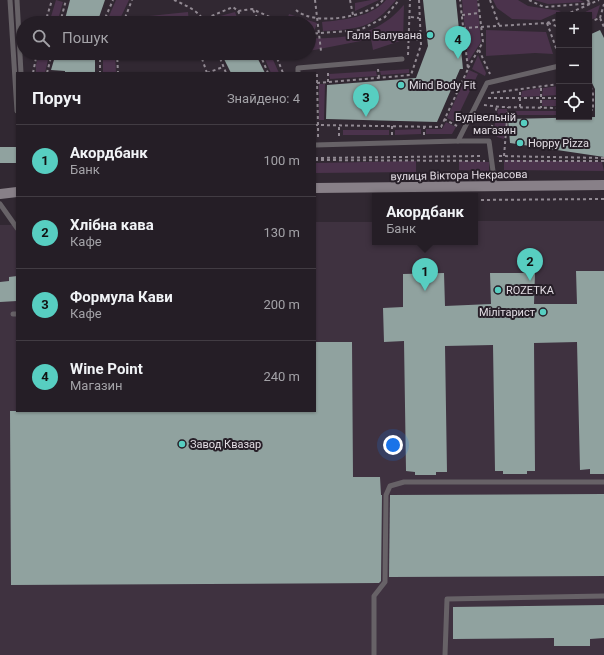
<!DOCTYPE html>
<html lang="uk">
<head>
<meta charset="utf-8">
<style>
	body { margin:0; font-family:Roboto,sans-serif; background:#2d272e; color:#f1f3f6 }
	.controls { position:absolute; right:12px; top:12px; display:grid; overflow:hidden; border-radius:0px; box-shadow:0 1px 3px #0004 }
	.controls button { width:36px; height:36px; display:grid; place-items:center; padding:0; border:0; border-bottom:1px solid #423c43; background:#251e26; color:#f1f3f6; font:20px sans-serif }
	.you { position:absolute; left:393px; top:445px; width:14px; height:14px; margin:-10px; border:3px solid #fff; border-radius:50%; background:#1a73e8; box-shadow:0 0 0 6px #1a73e833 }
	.badge { display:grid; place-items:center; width:26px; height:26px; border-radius:50%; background:#57cec1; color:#111; font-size:13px; font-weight:700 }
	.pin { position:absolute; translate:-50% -33px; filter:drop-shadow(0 1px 2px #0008) }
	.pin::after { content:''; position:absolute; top:21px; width:14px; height:12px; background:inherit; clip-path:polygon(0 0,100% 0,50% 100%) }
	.popup { position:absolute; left:372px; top:193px; width:106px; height:52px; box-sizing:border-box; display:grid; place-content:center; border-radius:0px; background:#251e26; filter:drop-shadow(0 1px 3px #0005); font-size:13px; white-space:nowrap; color:#a3a2a7 }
	.popup b { font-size:15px; color:#f1f3f6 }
	.popup::after { content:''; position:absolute; left:50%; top:100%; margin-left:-8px; border:8px solid transparent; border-top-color:#251e26 }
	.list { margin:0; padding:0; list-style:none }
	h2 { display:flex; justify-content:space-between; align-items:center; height:52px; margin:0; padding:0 16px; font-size:17px }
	h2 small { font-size:13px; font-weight:400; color:#a3a2a7 }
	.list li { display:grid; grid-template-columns:26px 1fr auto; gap:12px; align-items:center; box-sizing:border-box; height:72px; padding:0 16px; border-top:1px solid #423c43 }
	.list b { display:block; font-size:15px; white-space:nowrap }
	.list p { margin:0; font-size:13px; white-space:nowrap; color:#a3a2a7 }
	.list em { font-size:13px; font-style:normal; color:#a3a2a7 }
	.icon { flex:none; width:22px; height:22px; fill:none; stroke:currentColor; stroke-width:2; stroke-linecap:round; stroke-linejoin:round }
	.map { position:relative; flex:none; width:604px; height:655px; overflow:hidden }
	.search { position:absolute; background:#251e26; box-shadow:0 1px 3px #0004; left:16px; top:16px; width:300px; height:44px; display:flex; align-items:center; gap:10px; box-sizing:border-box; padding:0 14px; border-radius:22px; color:#a3a2a7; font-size:15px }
	.panel { position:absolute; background:#251e26; box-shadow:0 1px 3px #0004; left:16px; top:72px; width:300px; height:340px; border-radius:0px }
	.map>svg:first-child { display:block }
	.built { fill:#3f3240 }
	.green { fill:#4b334c }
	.building { fill:#90a29f }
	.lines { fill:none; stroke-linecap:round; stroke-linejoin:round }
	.path { stroke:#928a93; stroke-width:2; stroke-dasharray:3 3; stroke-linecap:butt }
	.service { stroke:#676267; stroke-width:5 }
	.secondary { stroke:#888088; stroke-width:10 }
	.poi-dot { fill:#57cec1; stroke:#271f28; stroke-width:1.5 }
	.labels { text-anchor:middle; stroke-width:4; stroke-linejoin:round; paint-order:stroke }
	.poi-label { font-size:11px; fill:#e2dce3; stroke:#271f28; text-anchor:start }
	.street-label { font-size:11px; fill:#e2dce3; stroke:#271f28 }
</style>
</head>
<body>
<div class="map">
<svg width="604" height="655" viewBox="0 0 604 655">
	<rect width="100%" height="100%" fill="#312832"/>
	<!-- built -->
	<polygon class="built" points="475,221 604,221 604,655 0,655 0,225 17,225 17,411 315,411 315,222 375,222 375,242 475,242"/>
	<!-- green -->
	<g class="green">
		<polygon points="56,0 63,2 57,23 49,23"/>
		<polygon points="116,0 129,0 118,23 106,23"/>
		<polygon points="371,0 379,0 355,11 355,3"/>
		<path d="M386,0h10c-24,29 -38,29 -73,31l-1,-9c21,-2 50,-5 64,-22z"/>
		<polygon points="462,0 477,0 481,42 468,62"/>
		<polygon points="493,0 518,0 528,6 561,11 541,20 512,19 497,8"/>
		<polygon points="534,0 579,0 584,2 548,4"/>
		<path d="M404,5l-1,35 -30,10 -2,-11 -62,12v-13c25,1 55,-1 76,-16 7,-4 13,-11 19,-17z"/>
		<polygon points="600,5 596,18 589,20 589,15 579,15"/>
		<polygon points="188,12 189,23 130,23 130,18"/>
		<polygon points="235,12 238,20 233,23 211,23 209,19"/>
		<polygon points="289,14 317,23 314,32 309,30 309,23 286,23"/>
		<polygon points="486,30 546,32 553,54 535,53 486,56"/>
		<polygon points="39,53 49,55 45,73 36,73 36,65"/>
		<polygon points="103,53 115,53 116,73 103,73"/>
		<polygon points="270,53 279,73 271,73 263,55"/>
		<polygon points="478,55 486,73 485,76 472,69"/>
		<polygon points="409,69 409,73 381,75 380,71"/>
		<polygon points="469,70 478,74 455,122 447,118"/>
		<polygon points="376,71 377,76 330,79 329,74"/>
		<polygon points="319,84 325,84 324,120 319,120"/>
		<polygon points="559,86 559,95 542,96 543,88"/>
		<polygon points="540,88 540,96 521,97 522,91"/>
		<rect x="542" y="100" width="17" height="6"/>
		<polygon points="498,109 507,109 504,139 497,137 494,128"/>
		<rect x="511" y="111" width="48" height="4"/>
		<polygon points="446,122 456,127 452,134 426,134 426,129 442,129"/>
		<polygon points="421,129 421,134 395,135 395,130"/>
		<rect x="343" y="130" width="46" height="5"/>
		<polygon points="504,160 602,162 604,171 504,170"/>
		<polygon points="416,161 416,172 315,173 315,163"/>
		<polygon points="459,161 489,162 489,171 459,170"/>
	</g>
	<!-- building -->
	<g class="building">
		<polygon points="70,0 105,0 97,23 64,23"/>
		<polygon points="423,0 456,0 463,69 460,69 437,122 326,119 327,85 416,78 428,46"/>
		<polygon points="600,30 604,38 604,157 510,143 508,119 595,117 595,89 589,77 589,35"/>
		<polygon points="56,53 95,53 95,73 65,73 65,71 51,70"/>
		<polygon points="221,53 255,53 265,73 231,73"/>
		<rect x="0" y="147" width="17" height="16"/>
		<polygon points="576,271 604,271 604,474 590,474 590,469 580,470 577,342 534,343 535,471 527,471 527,474 503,474 503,471 495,471 493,345 445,346 447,472 436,472 436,475 415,475 415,472 406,471 404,341 384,342 383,308 403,307 403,274 444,273 445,306 491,304 490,273 535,273 534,304 577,304"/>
		<polygon points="17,276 17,301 0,302 0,282 9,281 9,277"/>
		<polygon points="315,342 352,342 353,477 380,477 381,495 382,495 381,581 379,583 11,585 10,411 315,411"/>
		<polygon points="604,494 604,576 389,577 390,495"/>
		<polygon points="604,605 604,638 590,639 590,646 554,646 554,638 453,639 453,607"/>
	</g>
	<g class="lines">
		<!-- path -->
		<g class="path">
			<path d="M174,0c11,5 26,11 31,23"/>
			<polyline points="315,0 321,51"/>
			<polyline points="350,0 353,15"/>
			<polyline points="419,0 421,45 411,75 317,83 318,125 441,127 468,69 460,0"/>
			<polyline points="490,0 499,25"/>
			<polyline points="529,0 544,7 592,3"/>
			<polyline points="587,0 591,3"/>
			<polyline points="253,10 260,23"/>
			<path d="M296,10c18,16 71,8 87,-10"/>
			<polyline points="238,11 244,23"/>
			<polyline points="462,15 479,13"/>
			<polyline points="565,15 599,0"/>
			<polyline points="411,17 419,18"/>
			<polyline points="600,18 604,4"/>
			<polyline points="589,22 600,18 604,27"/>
			<polyline points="45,23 52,0"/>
			<polyline points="60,23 66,0"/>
			<polyline points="103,23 113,0"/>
			<polyline points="123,23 132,0"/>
			<polyline points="195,23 233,7 238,11 252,9 283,23"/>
			<polyline points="547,23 559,56"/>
			<polyline points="548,23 559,27"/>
			<polyline points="463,28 547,23 559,18"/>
			<polyline points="309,34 360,30 385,17 399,0"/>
			<polyline points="410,40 420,40"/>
			<polyline points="479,50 490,74"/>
			<polyline points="100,53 100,73"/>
			<polyline points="117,53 118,73"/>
			<polyline points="200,53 207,73"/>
			<polyline points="218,53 226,73"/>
			<polyline points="275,53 283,73"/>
			<polyline points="260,54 268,73"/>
			<polyline points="408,55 410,0"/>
			<polyline points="202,58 214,53"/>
			<polyline points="468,68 483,42 478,0"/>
			<polyline points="378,69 379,78"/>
			<polyline points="33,73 37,53"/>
			<polyline points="47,73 52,53"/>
			<polyline points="207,73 223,67"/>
			<polyline points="328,73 328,82"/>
			<polyline points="317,74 317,83"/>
			<polyline points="589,81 593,94 593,110 589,110"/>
			<polyline points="541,88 541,108"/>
			<polyline points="491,93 559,84"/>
			<polyline points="488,98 559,98"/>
			<polyline points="484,105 500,107 559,108"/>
			<polyline points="520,107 520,90"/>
			<polyline points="444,119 457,126"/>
			<polyline points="315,125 318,125 318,137"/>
			<polyline points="392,126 392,135"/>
			<polyline points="424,126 424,135"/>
			<polyline points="492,134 492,126 497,106"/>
			<polyline points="339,136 339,126"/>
			<polyline points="499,156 604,158"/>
			<polyline points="504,156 508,107"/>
			<polyline points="315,158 483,156"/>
			<polyline points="315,160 485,161"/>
			<polyline points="499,161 604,161"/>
			<polyline points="475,200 604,199"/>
		</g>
		<!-- service -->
		<g class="service">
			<polyline points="10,0 17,111"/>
			<polyline points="17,0 21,73"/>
			<polyline points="298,73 298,68 402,59"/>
			<polyline points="458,141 489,141 495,186"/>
			<polyline points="315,145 458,141 487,83 559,66"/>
			<polyline points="0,204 17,228"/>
			<polyline points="13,314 17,314"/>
			<polyline points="374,655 374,596 385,582 386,495 390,486 404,482 604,482"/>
			<polyline points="445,655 447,599 604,596"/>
		</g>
		<!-- secondary -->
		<g class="secondary">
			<polyline points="315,188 604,185"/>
			<polyline points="0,194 17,192"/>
		</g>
	</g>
	<!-- markers -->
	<g class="poi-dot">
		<circle cx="430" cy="35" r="4"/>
		<circle cx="401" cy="85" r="4"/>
		<circle cx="524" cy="123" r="4"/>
		<circle cx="520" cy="143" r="4"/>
		<circle cx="498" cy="290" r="4"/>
		<circle cx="543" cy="312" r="4"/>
		<circle cx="182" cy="444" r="4"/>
	</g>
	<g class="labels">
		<!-- poi labels -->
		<g class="poi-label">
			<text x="422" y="39" text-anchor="end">Галя Балувана</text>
			<text x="409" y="89">Mind Body Fit</text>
			<text x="516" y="121" text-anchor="end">Будівельній<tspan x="516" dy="13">магазин</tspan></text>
			<text x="528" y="147">Hoppy Pizza</text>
			<text x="506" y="294">ROZETKA</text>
			<text x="535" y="316" text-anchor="end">Мілітарист</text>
			<text x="190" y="448">Завод Квазар</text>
		</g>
		<!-- street labels -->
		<g class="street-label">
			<text transform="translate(459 175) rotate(-1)" y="4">вулиця Віктора Некрасова</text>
		</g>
	</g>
</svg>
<div class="controls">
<button>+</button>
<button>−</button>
<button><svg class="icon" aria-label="locate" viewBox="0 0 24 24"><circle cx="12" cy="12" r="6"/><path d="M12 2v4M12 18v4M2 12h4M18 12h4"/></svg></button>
</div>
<div class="you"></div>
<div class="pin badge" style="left:425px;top:291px">1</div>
<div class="popup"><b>Акордбанк</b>Банк</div>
<div class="pin badge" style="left:530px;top:281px">2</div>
<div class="pin badge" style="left:366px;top:117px">3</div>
<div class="pin badge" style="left:458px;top:59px">4</div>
<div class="search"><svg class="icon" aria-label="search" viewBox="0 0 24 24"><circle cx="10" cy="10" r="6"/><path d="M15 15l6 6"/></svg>Пошук</div>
<section class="panel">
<h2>Поруч<small>Знайдено: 4</small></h2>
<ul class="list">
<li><span class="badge">1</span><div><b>Акордбанк</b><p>Банк</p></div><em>100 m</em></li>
<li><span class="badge">2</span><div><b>Хлібна кава</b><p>Кафе</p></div><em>130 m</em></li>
<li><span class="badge">3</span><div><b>Формула Кави</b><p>Кафе</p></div><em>200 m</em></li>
<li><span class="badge">4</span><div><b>Wine Point</b><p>Магазин</p></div><em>240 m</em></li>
</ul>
</section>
</div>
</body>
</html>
